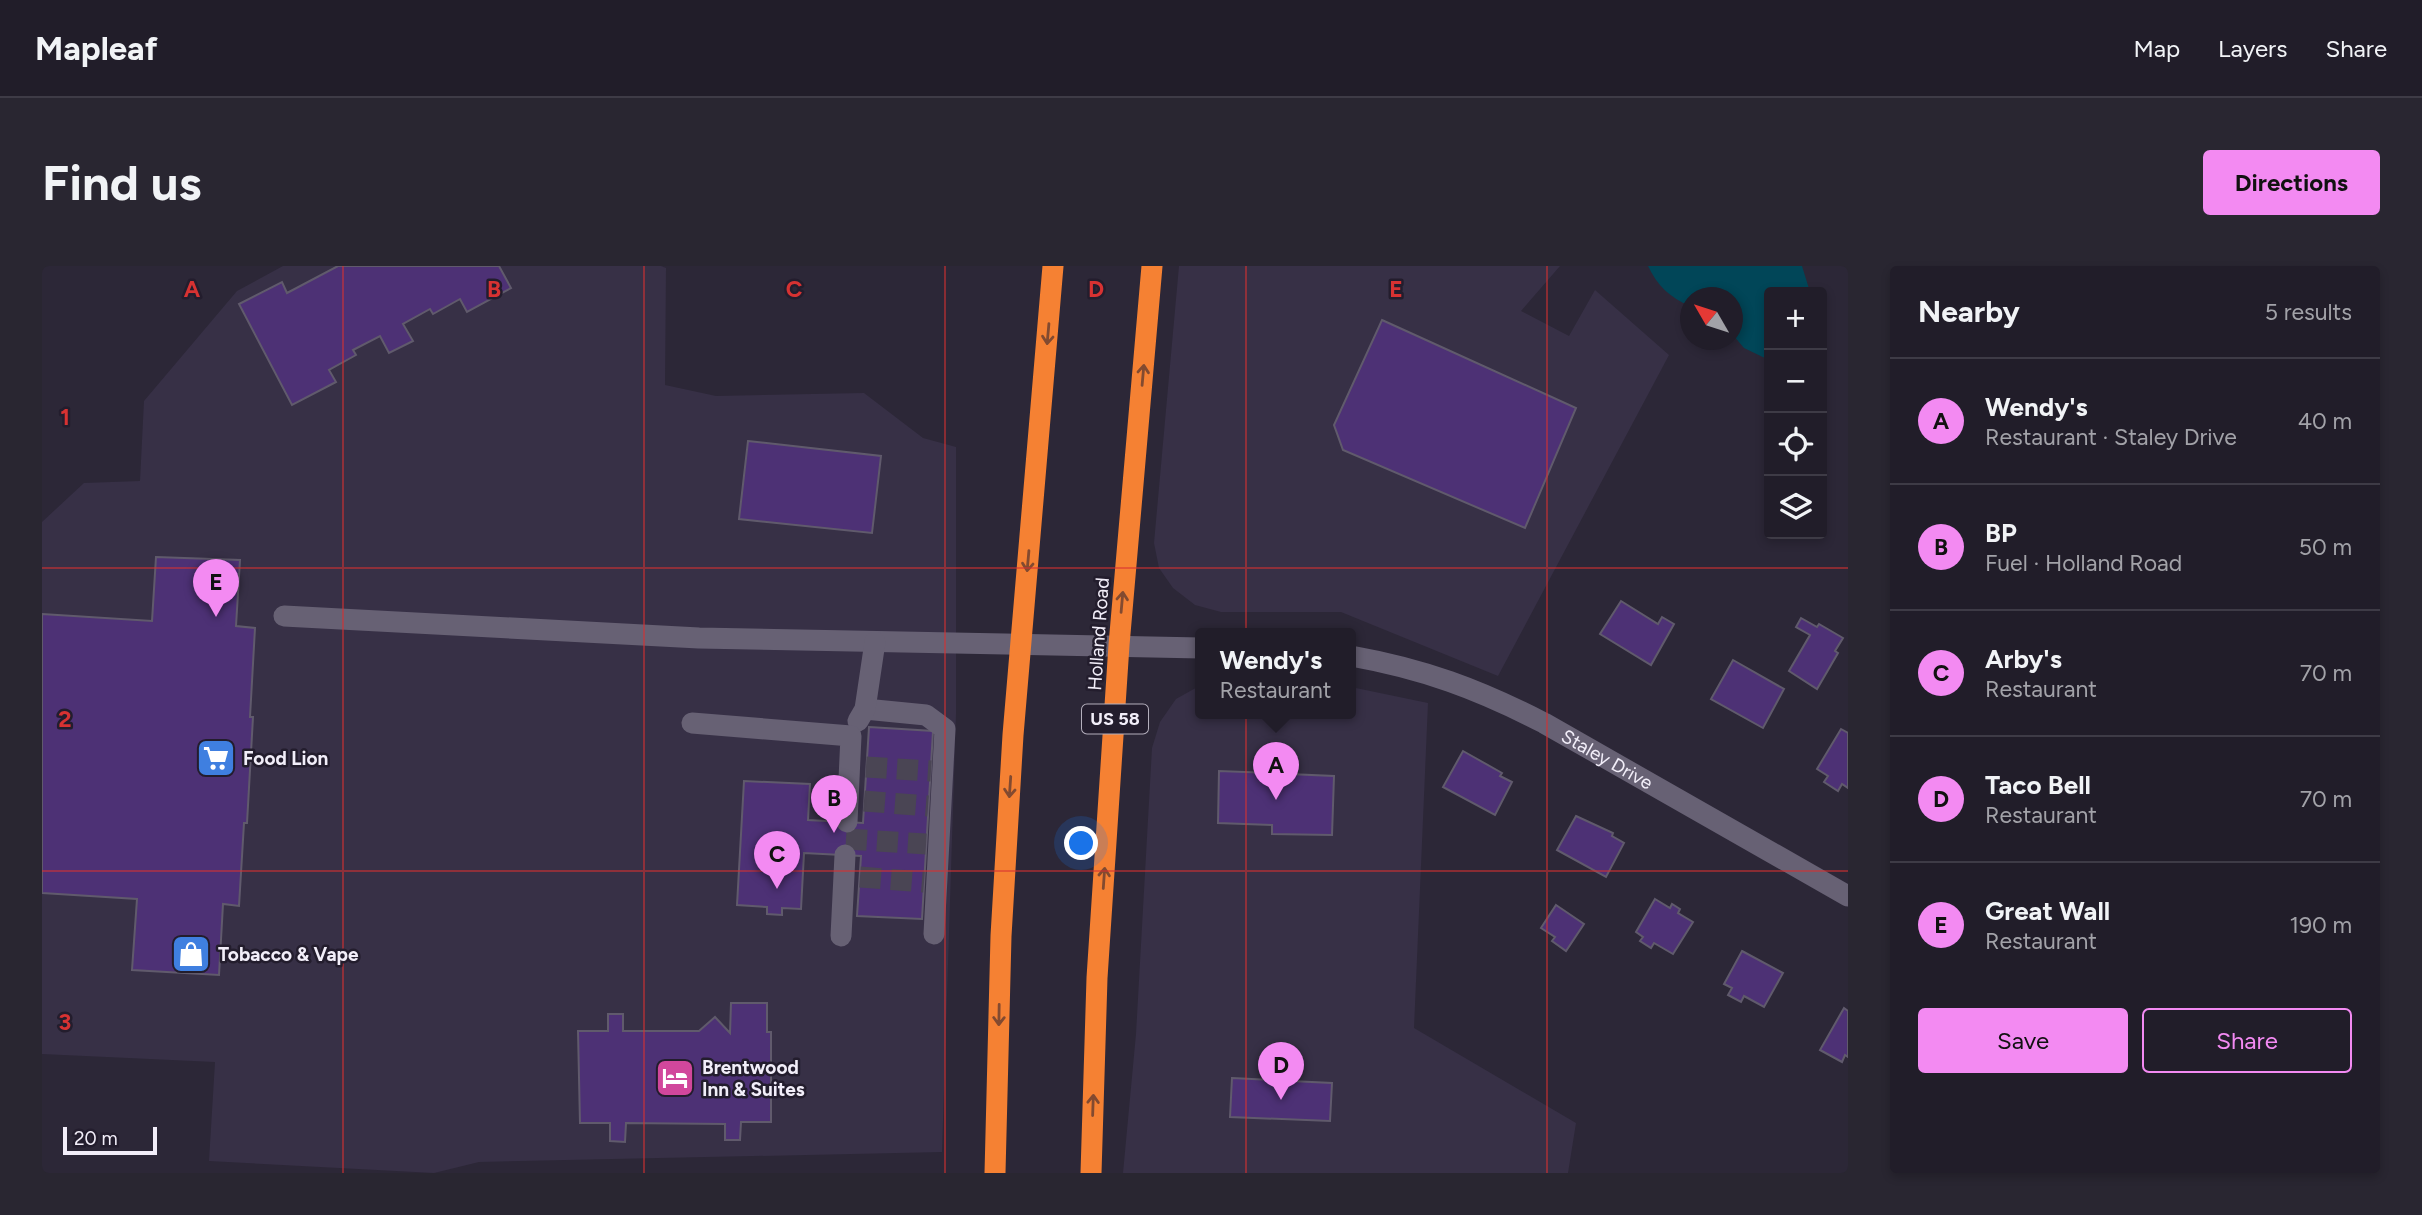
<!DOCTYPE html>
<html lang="en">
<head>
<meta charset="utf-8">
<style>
	body { margin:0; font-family:Figtree,sans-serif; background:#292631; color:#f1f3f6 }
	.controls { position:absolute; right:21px; top:21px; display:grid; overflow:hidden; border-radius:7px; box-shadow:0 4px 10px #0003 }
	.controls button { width:63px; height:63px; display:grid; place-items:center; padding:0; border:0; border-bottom:2px solid #3e3b46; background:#211d29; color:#f1f3f6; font:35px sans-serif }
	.compass { position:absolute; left:1638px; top:21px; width:63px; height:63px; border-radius:50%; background:#211d29; box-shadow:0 4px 10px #0003; rotate:309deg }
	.scale { position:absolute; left:21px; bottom:18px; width:94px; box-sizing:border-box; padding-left:7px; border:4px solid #f2eef9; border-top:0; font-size:19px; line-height:24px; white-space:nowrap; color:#f2eef9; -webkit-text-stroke:5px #231d2d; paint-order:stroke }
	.you { position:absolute; left:1040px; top:578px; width:24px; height:24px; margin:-18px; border:5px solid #fff; border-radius:50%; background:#1a73e8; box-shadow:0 0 0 10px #1a73e833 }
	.badge { display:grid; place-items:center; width:46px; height:46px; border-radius:50%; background:#f38af2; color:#111; font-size:23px; font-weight:700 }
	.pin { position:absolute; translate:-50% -58px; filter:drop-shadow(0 2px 4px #0008) }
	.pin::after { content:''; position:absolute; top:37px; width:24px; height:21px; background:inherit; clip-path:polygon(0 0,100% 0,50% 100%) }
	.popup { position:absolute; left:1153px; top:362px; width:161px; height:91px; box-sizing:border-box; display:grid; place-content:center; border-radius:7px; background:#211d29; filter:drop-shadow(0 2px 5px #0005); font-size:23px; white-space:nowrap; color:#a2a2a8 }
	.popup b { font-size:26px; color:#f1f3f6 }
	.popup::after { content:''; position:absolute; left:50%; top:100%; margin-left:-14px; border:14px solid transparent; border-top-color:#211d29 }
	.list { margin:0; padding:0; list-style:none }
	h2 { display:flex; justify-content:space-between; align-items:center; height:91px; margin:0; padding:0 28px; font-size:30px }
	h2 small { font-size:23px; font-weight:400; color:#a2a2a8 }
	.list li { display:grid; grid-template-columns:46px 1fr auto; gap:21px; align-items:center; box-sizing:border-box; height:126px; padding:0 28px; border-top:2px solid #3e3b46 }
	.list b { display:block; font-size:26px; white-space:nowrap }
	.list p { margin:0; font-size:23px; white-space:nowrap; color:#a2a2a8 }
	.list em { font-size:23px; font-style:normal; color:#a2a2a8 }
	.actions { display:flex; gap:14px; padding:21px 28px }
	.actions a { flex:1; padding:16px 0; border:2px solid #f38af2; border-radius:7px; text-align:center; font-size:24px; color:#f38af2 }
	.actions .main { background:#f38af2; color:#111 }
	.icon { flex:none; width:38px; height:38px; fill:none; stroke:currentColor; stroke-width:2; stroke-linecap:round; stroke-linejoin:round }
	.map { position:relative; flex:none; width:1806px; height:907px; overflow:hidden; border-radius:7px }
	header { display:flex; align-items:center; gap:42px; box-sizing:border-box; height:98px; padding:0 35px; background:#211d29; border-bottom:2px solid #3e3b46 }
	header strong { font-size:33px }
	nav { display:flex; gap:38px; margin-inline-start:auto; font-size:24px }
	.intro { display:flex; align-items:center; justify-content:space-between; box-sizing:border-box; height:168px; padding:0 42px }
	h1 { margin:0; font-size:49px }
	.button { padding:18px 32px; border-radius:7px; background:#f38af2; color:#111; font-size:24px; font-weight:700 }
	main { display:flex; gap:42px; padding:0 42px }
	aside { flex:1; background:#211d29; border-radius:7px; box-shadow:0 4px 10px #0003 }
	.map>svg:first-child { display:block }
	.built { fill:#373046 }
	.water { fill:#014658 }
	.building { fill:#4d3175; stroke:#605a6c; stroke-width:2 }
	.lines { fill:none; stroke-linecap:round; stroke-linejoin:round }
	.minor-tunnel { stroke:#4a4554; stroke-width:21; stroke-dasharray:21 10; stroke-linecap:butt }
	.minor { stroke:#676174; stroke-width:21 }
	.highway { stroke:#f58133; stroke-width:21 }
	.oneway { stroke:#824a30 }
	.grid { fill:none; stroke:#d73232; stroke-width:2; stroke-opacity:0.55 }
	.labels { text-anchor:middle; stroke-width:5; stroke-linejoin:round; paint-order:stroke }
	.shield { fill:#231d2d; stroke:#b4afbc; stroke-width:2 }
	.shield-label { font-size:18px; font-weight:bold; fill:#f2eef9 }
	.street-label { font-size:19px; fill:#f2eef9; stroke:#231d2d }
	.poi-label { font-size:19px; font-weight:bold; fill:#f2eef9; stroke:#231d2d; text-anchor:start }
	.grid-label { font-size:23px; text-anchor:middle; font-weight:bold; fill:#d73232; stroke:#231d2d; stroke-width:5; stroke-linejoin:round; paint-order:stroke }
</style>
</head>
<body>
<header>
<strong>Mapleaf</strong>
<nav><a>Map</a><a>Layers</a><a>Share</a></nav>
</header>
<div class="intro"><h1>Find us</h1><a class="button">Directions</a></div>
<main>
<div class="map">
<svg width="1806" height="907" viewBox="0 0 1806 907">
	<rect width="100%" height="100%" fill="#2c2737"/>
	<!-- built -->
	<g class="built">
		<polygon points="241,0 619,0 624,2 623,119 674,130 822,127 881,172 914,181 914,448 900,886 437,896 392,907 167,895 173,796 0,788 0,256 42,217 98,215 102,135 195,25"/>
		<polygon points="1137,0 1518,0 1479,45 1527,70 1553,24 1627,89 1456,410 1299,346 1179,346 1153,339 1131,322 1117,302 1112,277"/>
		<polygon points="1159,419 1159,448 1309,448 1309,421 1386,437 1372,762 1534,857 1526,907 1081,907 1094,768 1110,482 1118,456 1134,433"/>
	</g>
	<!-- water -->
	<path class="water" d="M1606,0h154l8,26h-41v68l-25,-12 -11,-13 -1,-37h-42v8c-20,-8 -33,-21 -42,-40z"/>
	<!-- building -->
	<g class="building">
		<polygon points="296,0 457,0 469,22 425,46 418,33 391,48 388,43 361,58 371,75 347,87 338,70 311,84 314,89 287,104 294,116 250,139 197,38 240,16 245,27"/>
		<polygon points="1340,54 1534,142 1483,262 1301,184 1292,159"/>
		<polygon points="706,175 839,190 830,267 697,253"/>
		<polygon points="114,291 198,294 194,360 213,362 208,451 211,451 205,557 202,557 197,640 181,638 177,709 90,704 95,633 0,627 0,348 110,355"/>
		<polygon points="1579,335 1616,358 1620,351 1632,358 1609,399 1558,368"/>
		<polygon points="1759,352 1775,361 1777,358 1801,372 1793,385 1796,387 1775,423 1747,405 1768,369 1754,361"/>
		<polygon points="1691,394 1742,423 1721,462 1669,433"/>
		<polygon points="827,461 891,465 880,653 815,650 819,590 762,587 759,643 740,642 740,649 725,648 725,641 695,639 702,515 768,518 766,554 821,557"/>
		<polygon points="1799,463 1806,467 1806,522 1800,518 1796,525 1782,516 1786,510 1775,503"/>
		<polygon points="1421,485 1460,507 1458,510 1470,516 1453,549 1401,521"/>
		<polygon points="1234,504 1247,504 1247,508 1292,510 1290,569 1230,568 1230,559 1176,557 1177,505 1233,507"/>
		<polygon points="1534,550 1571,567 1570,570 1582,577 1564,611 1515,584"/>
		<polygon points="1613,633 1628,642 1630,638 1638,643 1636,647 1651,656 1631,688 1612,677 1609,682 1598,675 1601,671 1594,666"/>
		<polygon points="1514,639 1542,658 1524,685 1510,675 1513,671 1499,662"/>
		<polygon points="1700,685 1741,707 1722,741 1702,730 1699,736 1686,729 1690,722 1682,718"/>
		<polygon points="689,737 725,737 725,766 729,766 729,856 699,856 698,874 683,874 683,858 584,857 583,876 568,875 568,857 538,857 536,765 566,765 566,748 581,748 581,765 657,765 673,751 688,767"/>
		<polygon points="1802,742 1806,745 1806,791 1803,789 1800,796 1778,784"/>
		<polygon points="1190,812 1290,817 1288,855 1188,851"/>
	</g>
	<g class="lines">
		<!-- minor-tunnel -->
		<g class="minor-tunnel">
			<polyline points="824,501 889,505"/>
			<polyline points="822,535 886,540"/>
			<polyline points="804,573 884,578"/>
			<polyline points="818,611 882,616"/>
		</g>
		<!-- minor -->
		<g class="minor">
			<polyline points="242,350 657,372 1159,382"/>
			<path id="s1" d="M1309,390c73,13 127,33 193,67l304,173"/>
			<polyline points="823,443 884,449 903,463 892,668"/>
			<polyline points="816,455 823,443 833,376"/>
			<polyline points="650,457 809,470 805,556"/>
			<polyline points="799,670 803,589"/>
		</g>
		<!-- highway -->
		<g class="highway">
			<polyline points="953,907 959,670 971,469 1011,0"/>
			<polyline points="1049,907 1055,712 1077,379 1110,0"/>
		</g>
	</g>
	<!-- one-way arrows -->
	<defs><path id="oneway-shaft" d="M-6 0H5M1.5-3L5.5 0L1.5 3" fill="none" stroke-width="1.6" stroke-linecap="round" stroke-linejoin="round" transform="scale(1.75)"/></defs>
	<g class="oneway">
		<use href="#oneway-shaft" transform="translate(1006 68) rotate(95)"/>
		<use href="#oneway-shaft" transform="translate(1101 109) rotate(-85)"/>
		<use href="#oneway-shaft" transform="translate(986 295) rotate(95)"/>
		<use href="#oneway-shaft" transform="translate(1080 336) rotate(-85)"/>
		<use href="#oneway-shaft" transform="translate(968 521) rotate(94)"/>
		<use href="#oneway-shaft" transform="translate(1062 612) rotate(-86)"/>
		<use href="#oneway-shaft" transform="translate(957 749) rotate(91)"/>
		<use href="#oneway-shaft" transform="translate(1051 839) rotate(-88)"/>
	</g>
	<!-- grid -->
	<path class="grid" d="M301,0v907M602,0v907M903,0v907M1204,0v907M1505,0v907M0,302h1806M0,605h1806"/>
	<!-- icons -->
	<defs>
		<g id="supermarket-square" transform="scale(2.0125)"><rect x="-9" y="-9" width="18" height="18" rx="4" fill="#3f7fe0" stroke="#231d2d"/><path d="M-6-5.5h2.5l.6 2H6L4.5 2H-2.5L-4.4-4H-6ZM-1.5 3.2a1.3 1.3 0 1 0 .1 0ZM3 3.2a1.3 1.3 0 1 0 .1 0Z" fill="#fff"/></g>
		<g id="shop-square" transform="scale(2.0125)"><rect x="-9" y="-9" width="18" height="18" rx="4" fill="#3f7fe0" stroke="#231d2d"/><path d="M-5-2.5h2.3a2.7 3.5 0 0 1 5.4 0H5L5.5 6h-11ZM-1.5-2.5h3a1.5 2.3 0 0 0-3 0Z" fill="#fff"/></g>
		<g id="hotel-square" transform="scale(2.0125)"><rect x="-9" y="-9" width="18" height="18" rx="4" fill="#d1479c" stroke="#231d2d"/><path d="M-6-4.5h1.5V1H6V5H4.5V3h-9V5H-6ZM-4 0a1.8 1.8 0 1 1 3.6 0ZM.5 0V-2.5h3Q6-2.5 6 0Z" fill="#fff"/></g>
	</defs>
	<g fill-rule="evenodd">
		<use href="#supermarket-square" x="174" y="492"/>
		<use href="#shop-square" x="149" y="688"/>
		<use href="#hotel-square" x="633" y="812"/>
	</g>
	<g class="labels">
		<!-- shield labels -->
		<rect class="shield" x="1040" y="438.5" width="66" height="29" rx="5"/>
		<g class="shield-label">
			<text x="1073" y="459">US 58</text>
		</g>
		<!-- street labels -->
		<g class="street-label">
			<text transform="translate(1056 368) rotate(-86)" y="7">Holland Road</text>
			<text dy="7" stroke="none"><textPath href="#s1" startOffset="278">Staley Drive</textPath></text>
		</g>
		<!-- poi labels -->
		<g class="poi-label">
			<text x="201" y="499">Food Lion</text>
			<text x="176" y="695">Tobacco &amp; Vape</text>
			<text x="660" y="808">Brentwood<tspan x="660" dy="22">Inn &amp; Suites</tspan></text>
		</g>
	</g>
	<g class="grid-label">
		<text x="150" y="31">A</text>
		<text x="452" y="31">B</text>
		<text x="752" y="31">C</text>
		<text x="1054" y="31">D</text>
		<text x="1354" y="31">E</text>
		<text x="23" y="159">1</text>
		<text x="23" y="461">2</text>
		<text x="23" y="764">3</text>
	</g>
</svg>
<div class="controls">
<button>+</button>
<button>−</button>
<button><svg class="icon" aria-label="locate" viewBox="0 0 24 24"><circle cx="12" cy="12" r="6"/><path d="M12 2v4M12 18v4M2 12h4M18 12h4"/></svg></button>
<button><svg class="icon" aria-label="layers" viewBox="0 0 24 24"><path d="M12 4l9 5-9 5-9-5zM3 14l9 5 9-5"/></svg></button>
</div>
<svg class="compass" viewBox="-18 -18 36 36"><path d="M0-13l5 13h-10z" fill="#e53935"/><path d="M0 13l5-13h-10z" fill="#a2a2a8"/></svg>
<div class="scale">20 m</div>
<div class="you"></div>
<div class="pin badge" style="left:1234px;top:534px">A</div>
<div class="popup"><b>Wendy's</b>Restaurant</div>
<div class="pin badge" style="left:792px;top:567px">B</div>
<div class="pin badge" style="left:735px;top:623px">C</div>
<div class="pin badge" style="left:1239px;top:834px">D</div>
<div class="pin badge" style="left:174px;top:351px">E</div>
</div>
<aside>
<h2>Nearby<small>5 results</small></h2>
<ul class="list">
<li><span class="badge">A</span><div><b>Wendy's</b><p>Restaurant · Staley Drive</p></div><em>40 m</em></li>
<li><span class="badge">B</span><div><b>BP</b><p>Fuel · Holland Road</p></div><em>50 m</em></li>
<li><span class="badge">C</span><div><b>Arby's</b><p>Restaurant</p></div><em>70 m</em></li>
<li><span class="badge">D</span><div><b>Taco Bell</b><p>Restaurant</p></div><em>70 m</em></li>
<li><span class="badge">E</span><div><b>Great Wall</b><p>Restaurant</p></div><em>190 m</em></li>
</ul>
<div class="actions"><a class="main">Save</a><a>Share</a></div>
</aside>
</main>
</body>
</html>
